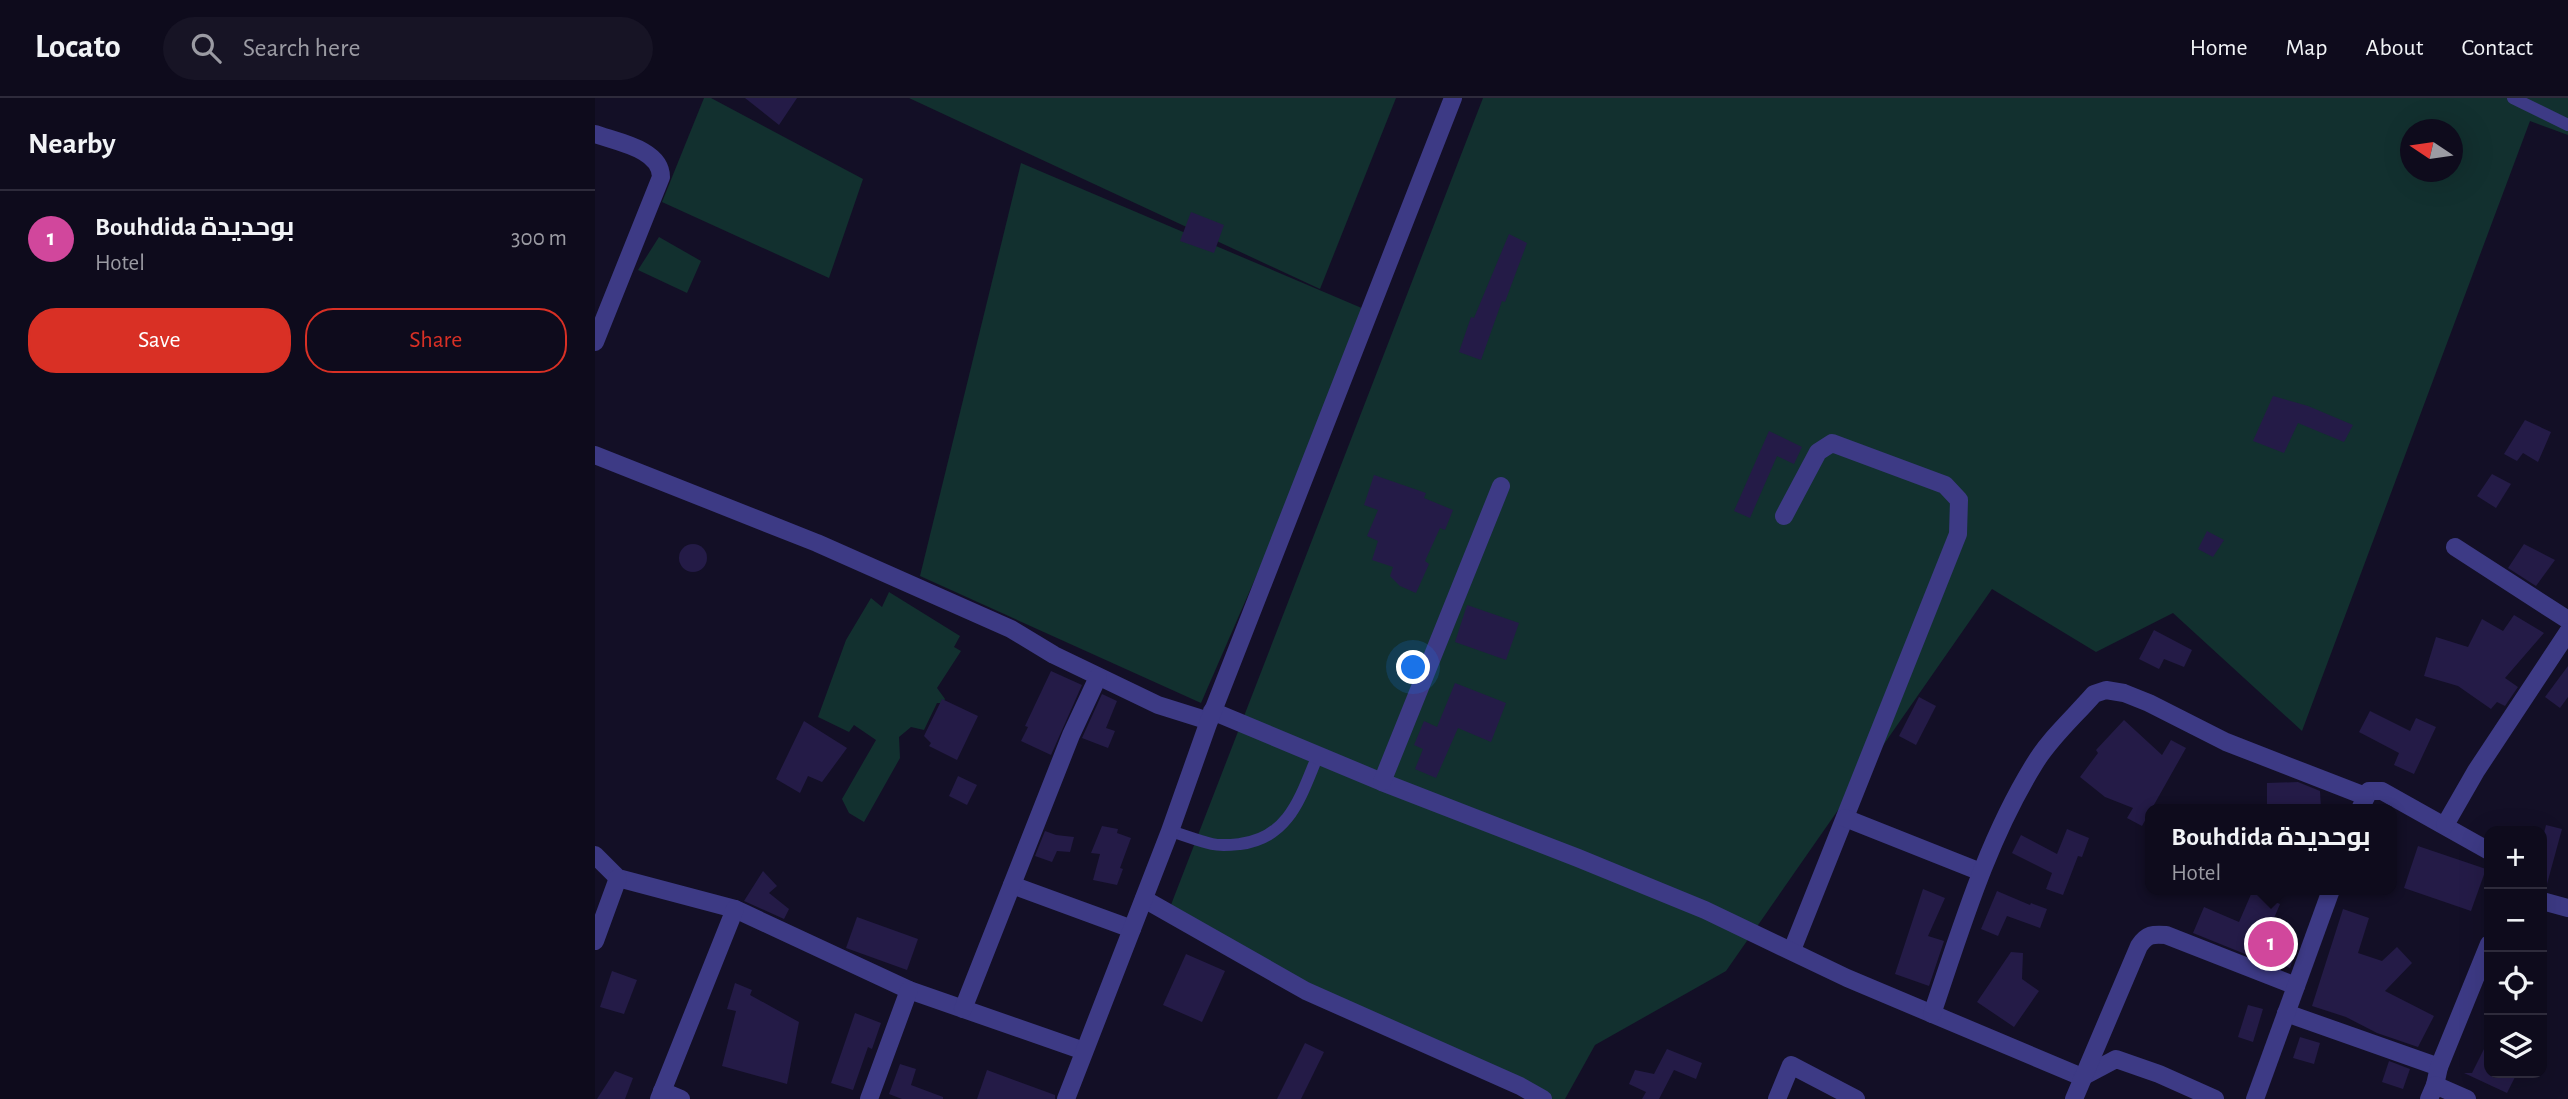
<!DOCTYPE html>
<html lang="en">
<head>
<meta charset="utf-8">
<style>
	body { margin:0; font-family:"Alegreya Sans",Cairo,sans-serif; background:#171425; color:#f1f3f6 }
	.controls { position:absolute; right:21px; bottom:21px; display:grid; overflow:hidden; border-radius:14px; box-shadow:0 7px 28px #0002 }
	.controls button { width:63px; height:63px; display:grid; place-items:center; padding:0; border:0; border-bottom:2px solid #2e2b3b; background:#0e0b1c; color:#f1f3f6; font:35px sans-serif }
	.compass { position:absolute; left:1805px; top:21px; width:63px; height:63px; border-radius:50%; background:#0e0b1c; box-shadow:0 7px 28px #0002; rotate:283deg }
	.you { position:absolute; left:819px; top:570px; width:24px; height:24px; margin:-18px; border:5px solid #fff; border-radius:50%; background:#1a73e8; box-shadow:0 0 0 10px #1a73e833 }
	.badge { display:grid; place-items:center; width:46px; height:46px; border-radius:50%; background:#d93025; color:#fff; font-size:23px; font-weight:700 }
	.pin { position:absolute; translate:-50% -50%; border:4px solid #fff; box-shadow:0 2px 7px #0006 }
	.popup { position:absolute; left:1550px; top:706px; width:252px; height:91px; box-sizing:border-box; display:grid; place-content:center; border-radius:14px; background:#0e0b1c; filter:drop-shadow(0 2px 5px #0005); font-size:23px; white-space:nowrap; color:#9b9ba3 }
	.popup b { font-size:26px; color:#f1f3f6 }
	.popup::after { content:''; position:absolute; left:50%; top:100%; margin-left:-14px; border:14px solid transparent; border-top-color:#0e0b1c }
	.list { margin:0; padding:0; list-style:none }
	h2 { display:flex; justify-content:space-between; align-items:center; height:91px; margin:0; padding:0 28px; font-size:30px }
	h2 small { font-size:23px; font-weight:400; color:#9b9ba3 }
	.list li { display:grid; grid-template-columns:46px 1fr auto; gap:21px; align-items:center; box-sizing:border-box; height:98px; padding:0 28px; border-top:2px solid #2e2b3b }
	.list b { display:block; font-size:26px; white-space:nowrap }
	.list p { margin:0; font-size:23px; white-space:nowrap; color:#9b9ba3 }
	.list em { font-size:23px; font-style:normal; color:#9b9ba3 }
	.actions { display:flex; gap:14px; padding:21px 28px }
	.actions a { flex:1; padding:16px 0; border:2px solid #d93025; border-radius:28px; text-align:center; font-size:24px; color:#d93025 }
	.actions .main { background:#d93025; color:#fff }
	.icon { flex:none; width:38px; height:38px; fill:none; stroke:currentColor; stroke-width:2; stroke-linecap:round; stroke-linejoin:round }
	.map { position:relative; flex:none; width:1973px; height:1001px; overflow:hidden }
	header { display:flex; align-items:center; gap:42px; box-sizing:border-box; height:98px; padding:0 35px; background:#0e0b1c; border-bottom:2px solid #2e2b3b }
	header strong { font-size:33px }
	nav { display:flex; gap:38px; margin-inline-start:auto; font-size:24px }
	.search { width:490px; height:63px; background:#171425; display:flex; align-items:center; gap:18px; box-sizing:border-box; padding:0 24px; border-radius:38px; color:#9b9ba3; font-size:26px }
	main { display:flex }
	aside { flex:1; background:#0e0b1c }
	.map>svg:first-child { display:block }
	.green { fill:#12302f; fill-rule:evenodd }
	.building { fill:#241b47 }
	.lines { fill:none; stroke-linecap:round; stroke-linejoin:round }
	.service { stroke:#3d3a85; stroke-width:12 }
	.minor { stroke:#3d3a85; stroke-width:18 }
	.tertiary { stroke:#3d3a85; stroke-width:18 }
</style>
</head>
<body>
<header>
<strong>Locato</strong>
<div class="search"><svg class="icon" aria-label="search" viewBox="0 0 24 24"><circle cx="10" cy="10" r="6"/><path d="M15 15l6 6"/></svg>Search here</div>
<nav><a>Home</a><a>Map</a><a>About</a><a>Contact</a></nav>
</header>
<main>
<aside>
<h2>Nearby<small></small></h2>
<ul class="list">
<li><span class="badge" style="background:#d1479c">1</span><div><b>Bouhdida بوحديدة</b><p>Hotel</p></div><em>300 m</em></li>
</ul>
<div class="actions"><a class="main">Save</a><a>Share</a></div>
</aside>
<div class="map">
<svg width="1973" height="1001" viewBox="0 0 1973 1001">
	<rect width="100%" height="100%" fill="#130f26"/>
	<!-- green -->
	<g class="green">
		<polygon points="109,0 116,0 268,81 234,180 67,104"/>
		<polygon points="314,0 801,0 725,191"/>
		<path d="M888,0h1085v37l-38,-14 -228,610 -129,-118 -77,39 -104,-63 -266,382 -131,74 -30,54h-36l-360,-189zM1815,32h42v42h-42z"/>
		<polygon points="426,65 776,214 606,605 325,478"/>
		<polygon points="64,139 106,163 92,195 43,172"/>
		<polygon points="294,494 365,538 359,549 366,553 342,590 350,601 348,605 342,605 329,632 316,629 304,639 305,660 269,724 254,715 247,701 281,642 259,627 254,634 223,619 251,542 276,500 287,509"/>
	</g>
	<!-- building -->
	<g class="building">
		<polygon points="150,0 202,0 184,27"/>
		<polygon points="596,114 629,127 619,155 585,143"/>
		<polygon points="914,136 932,145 910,204 907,203 886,262 864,254 876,219 879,220"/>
		<polygon points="1678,298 1713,308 1758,327 1749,344 1703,325 1689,355 1658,343"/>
		<polygon points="1930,322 1956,334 1943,364 1928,355 1922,363 1909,356"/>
		<polygon points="1174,333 1207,349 1199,366 1182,358 1155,420 1139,413"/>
		<polygon points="1897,376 1916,386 1901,410 1882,398"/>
		<polygon points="779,377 831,395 829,400 858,412 850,432 845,430 830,463 834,466 821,495 805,488 795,478 798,469 777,462 783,443 772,438 783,412 769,407"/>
		<polygon points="1612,433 1629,442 1618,459 1603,451"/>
		<circle cx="98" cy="460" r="14"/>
		<polygon points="1929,446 1960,462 1941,488 1913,470"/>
		<polygon points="872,507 924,525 911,562 860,544"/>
		<polygon points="1919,517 1949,535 1910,580 1923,589 1910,608 1902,604 1896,611 1863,588 1829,578 1841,539 1873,549 1887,521 1908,533"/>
		<polygon points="1559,532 1597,552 1589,569 1569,561 1564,571 1544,561"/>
		<polygon points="1973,568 1973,599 1965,610 1950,599"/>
		<polygon points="456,573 487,587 456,657 426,643 433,629 430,628"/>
		<polygon points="860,585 911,605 896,644 863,630 841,680 820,671 828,651 819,647 829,623 842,629"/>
		<polygon points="507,596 522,603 511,630 520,633 513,650 487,640"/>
		<polygon points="1324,599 1341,608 1321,647 1304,638"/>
		<polygon points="347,601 383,618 362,662 334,648 336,645 329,638"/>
		<polygon points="1775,613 1815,633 1821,620 1841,629 1819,676 1799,667 1804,655 1764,634"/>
		<polygon points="1529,622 1567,657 1576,642 1591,650 1547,728 1532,720 1538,710 1510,699 1485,679 1503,655 1501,652"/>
		<polygon points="209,623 252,650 227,684 213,678 205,695 181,681"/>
		<polygon points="363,678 382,687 372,707 354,698"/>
		<polygon points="1703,684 1725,693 1726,711 1672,711 1672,685"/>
		<polygon points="1951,727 1967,731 1952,786 1947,785 1947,743"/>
		<polygon points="507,728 523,731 522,735 536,740 525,770 528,771 522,787 498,782 505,756 496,755"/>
		<polygon points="1472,731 1494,740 1487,759 1483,758 1468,797 1451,791 1457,775 1417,755 1426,737 1462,756"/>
		<polygon points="450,733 461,737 479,739 475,754 462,753 457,764 440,758"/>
		<polygon points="1823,748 1891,771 1876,813 1809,790"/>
		<polygon points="168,773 182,788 174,795 194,811 189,821 149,803"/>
		<polygon points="1328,791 1350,800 1333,838 1349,843 1334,888 1300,876"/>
		<polygon points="1402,793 1435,807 1436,805 1452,811 1445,830 1412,818 1403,838 1386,831"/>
		<polygon points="1657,794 1685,806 1671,839 1702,851 1695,870 1661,856 1660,860 1598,835 1609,809 1644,824"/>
		<polygon points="1748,811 1774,820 1763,855 1787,863 1802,849 1817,865 1790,893 1839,918 1823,949 1782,935 1751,919 1717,908"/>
		<polygon points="262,819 323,841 312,872 251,850"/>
		<polygon points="1416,854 1428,855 1427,881 1444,893 1419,929 1382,904"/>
		<polygon points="591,856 630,873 607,924 568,907"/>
		<polygon points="17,873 42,882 29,916 5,909"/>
		<polygon points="140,885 157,892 155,897 204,924 192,986 127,968 141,913 132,911"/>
		<polygon points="1653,907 1668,911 1658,944 1643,939"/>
		<polygon points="260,915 286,925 277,951 273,949 258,992 236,985"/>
		<polygon points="1705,939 1725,945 1719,966 1698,960"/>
		<polygon points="1894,941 1894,975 1922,975 1912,995 1869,975 1877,975"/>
		<polygon points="710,945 729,954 706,1001 682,1001"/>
		<polygon points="1072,951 1107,965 1101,981 1079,972 1064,1001 1047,1001 1051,994 1034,986 1040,972 1059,976"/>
		<polygon points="1794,963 1815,971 1808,991 1787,984"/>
		<polygon points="305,966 321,971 316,987 348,999 348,1001 307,1001 294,996"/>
		<polygon points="392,972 460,997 460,1001 382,1001"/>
		<polygon points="20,973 38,980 30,1001 2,1001"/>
	</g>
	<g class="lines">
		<!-- service -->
		<g class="service">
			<polyline points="1918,0 1973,27"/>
			<path d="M575,733c14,4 28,10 42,13 9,2 18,1 28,0 50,-6 61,-49 78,-89"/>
		</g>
		<!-- minor -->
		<g class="minor">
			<path d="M0,36c22,8 66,15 66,43l-66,165"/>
			<polyline points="0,357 222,445 416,531 459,557 563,607 614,623"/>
			<polyline points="1189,418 1223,354 1237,345 1350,387 1364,402 1363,436 1197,852"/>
			<polyline points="1860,449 1973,522"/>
			<polyline points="617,613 787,684 983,760 1110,812 1252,880 1487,979"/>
			<polyline points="787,684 906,388"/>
			<polyline points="1765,711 1774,693 1787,693 1894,753"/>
			<polyline points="1250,720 1386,774"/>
			<polyline points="1850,727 1881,673 1973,534"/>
			<polyline points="0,757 23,780 140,811 314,892 489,953"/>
			<polyline points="417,787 537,831"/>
			<polyline points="549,801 711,893 925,988 948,1001"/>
			<polyline points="1947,803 1973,810"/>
			<polyline points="0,843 23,780"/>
			<polyline points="368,911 476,637 503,579"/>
			<polyline points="1691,915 1844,969"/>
			<path d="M1337,916c29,-85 55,-174 103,-251 15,-25 40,-47 59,-69l12,-4 18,3 25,10 77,39 139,54"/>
			<polyline points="1487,979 1521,961 1564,976 1620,1001"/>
			<polyline points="1840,987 1844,969 1894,846"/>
			<polyline points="67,993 86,1001"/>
			<polyline points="64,1001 140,811"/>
			<polyline points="274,1001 314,892"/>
			<polyline points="1182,1001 1196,967 1261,1001"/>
			<path d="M1479,1001l65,-153c8,-12 14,-12 27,-11l130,51"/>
			<polyline points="1660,1001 1736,792"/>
			<polyline points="1834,1001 1840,987 1872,1001"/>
		</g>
		<!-- tertiary -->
		<polyline class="tertiary" points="471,1001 575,733 614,623 858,0"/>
	</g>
</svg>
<div class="controls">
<button>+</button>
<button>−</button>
<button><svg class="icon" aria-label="locate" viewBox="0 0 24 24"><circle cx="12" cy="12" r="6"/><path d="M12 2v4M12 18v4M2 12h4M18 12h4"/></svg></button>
<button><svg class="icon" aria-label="layers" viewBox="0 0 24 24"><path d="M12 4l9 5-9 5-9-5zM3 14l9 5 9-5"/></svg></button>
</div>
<svg class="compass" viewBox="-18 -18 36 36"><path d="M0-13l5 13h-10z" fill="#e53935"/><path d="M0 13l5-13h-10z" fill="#9b9ba3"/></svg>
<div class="you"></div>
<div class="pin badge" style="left:1676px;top:846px;background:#d1479c">1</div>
<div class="popup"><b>Bouhdida بوحديدة</b>Hotel</div>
</div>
</main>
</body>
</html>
